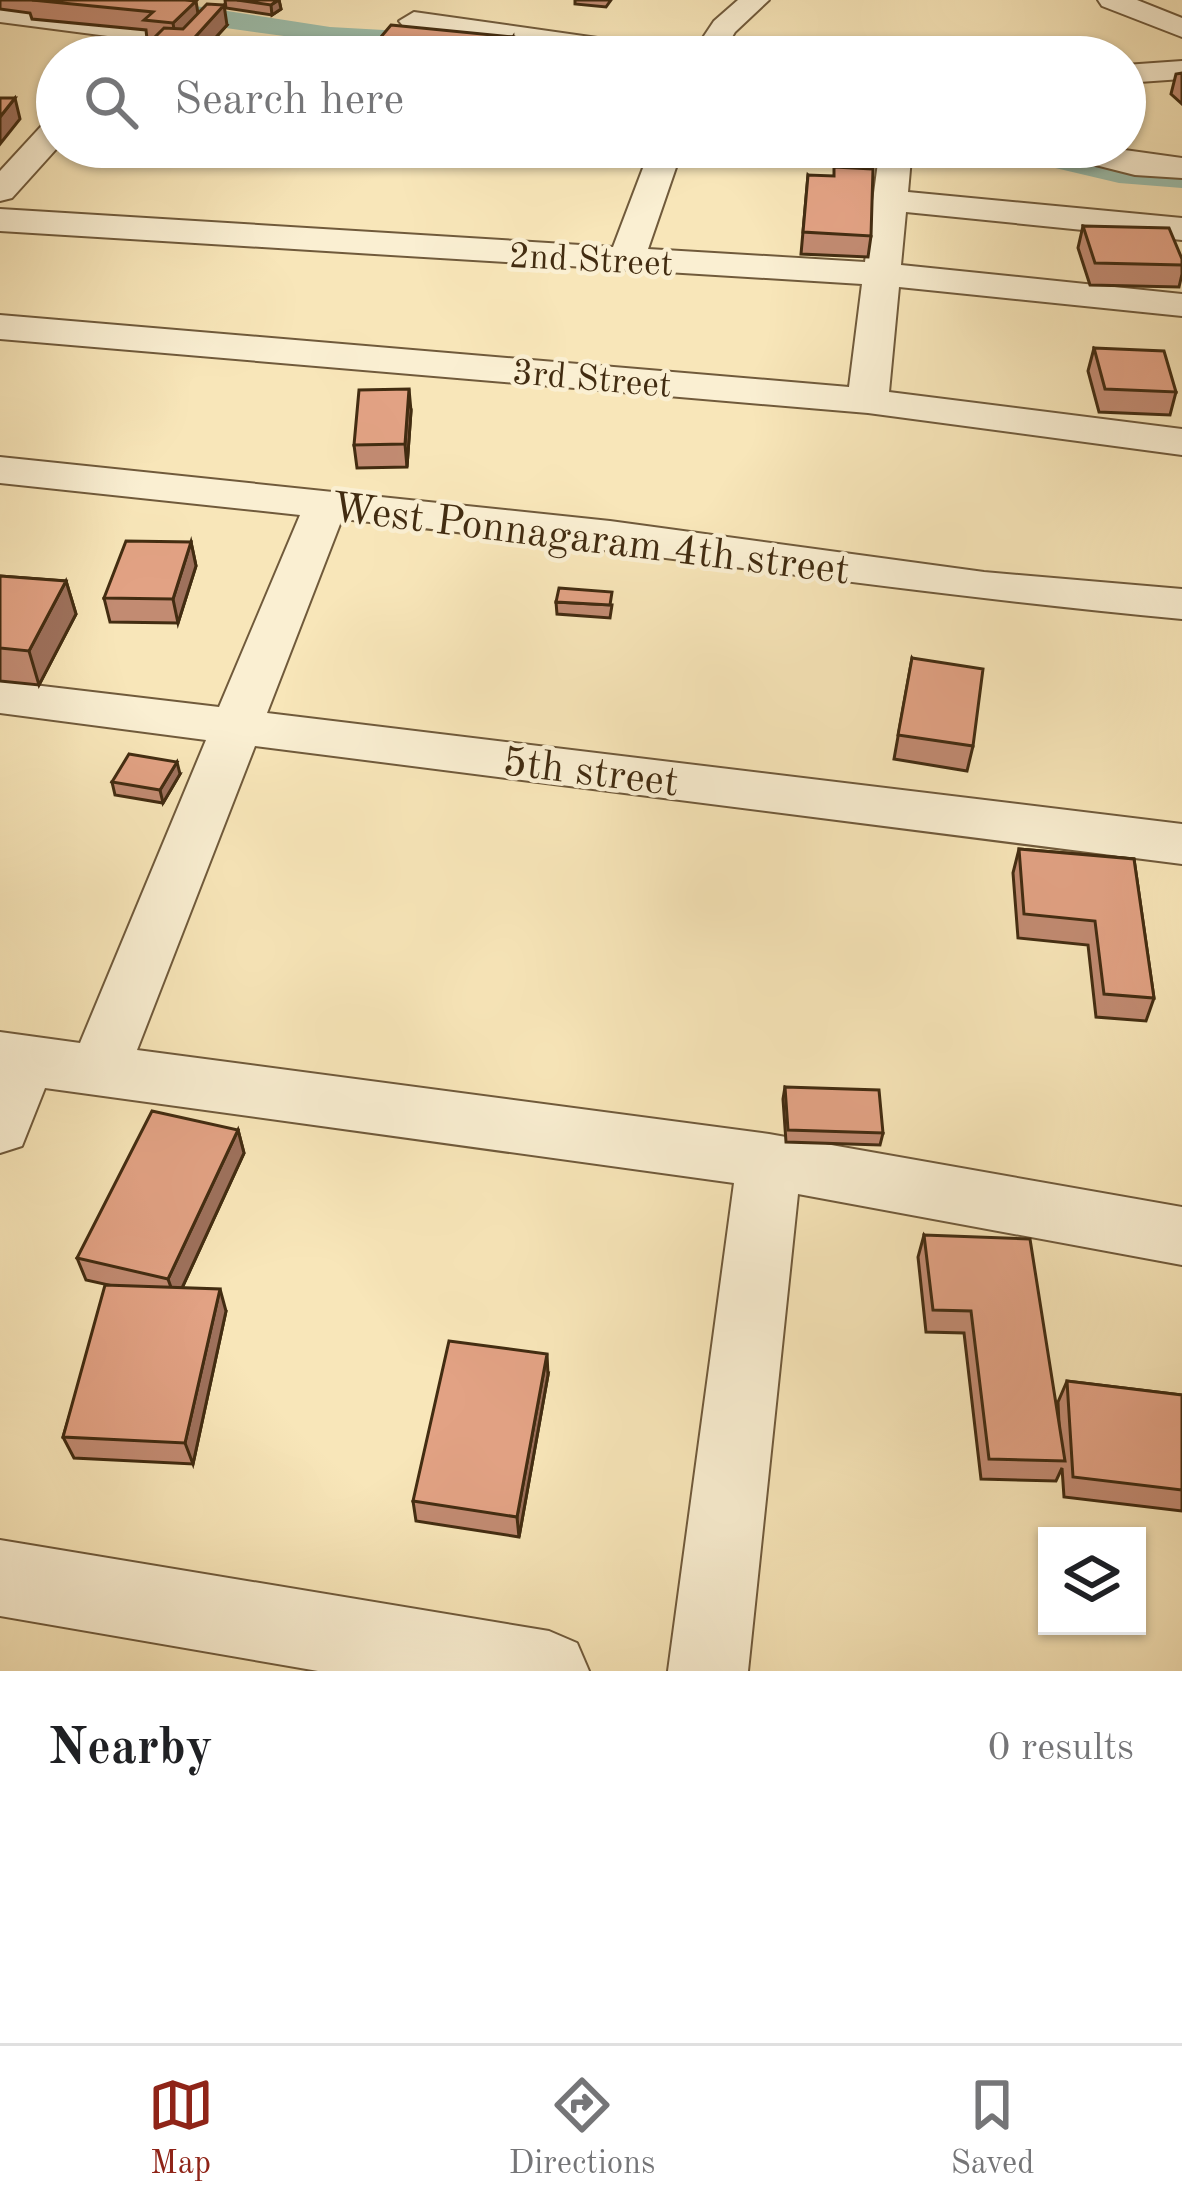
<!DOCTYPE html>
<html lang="en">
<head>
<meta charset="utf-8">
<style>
	body { margin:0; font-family:"Old Standard TT",serif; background:#f2f2f2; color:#202124 }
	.controls { position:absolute; right:36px; bottom:36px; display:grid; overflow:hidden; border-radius:0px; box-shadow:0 3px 9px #0004 }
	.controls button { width:108px; height:108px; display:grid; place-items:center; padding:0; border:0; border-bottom:3px solid #e0e0e0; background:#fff; color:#202124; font:60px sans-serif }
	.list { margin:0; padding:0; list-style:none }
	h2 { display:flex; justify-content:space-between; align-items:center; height:156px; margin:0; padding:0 48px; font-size:51px }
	h2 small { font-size:39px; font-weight:400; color:#757577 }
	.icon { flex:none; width:66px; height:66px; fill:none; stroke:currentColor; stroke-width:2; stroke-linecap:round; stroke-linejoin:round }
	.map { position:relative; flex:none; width:1182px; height:1671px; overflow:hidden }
	.search { position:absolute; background:#fff; box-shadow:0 3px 9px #0004; left:36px; right:36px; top:36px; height:132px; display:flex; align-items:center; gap:30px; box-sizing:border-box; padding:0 42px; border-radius:66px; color:#757577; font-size:45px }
	.sheet { height:372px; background:#fff }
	nav { display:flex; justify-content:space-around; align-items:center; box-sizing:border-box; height:168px; border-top:3px solid #e0e0e0; background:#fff; font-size:33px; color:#757577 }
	nav a { display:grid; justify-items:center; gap:6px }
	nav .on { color:#8f2418 }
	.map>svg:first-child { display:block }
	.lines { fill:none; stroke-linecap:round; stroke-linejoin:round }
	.canal { fill:#9dc0ae; fill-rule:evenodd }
	.minor-casing { stroke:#705a3b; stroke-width:4 }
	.minor { fill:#faefd2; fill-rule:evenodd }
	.wall { fill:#c28b72; stroke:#422c11; stroke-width:3 }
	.shaded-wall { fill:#9e715c; stroke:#422c11; stroke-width:3 }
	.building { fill:#e2a284; stroke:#422c11; stroke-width:3 }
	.labels { text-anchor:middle; stroke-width:9; stroke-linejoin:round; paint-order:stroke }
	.far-street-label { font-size:36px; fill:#422c11; stroke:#faefd2 }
	.street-label { font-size:42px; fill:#422c11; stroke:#faefd2 }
</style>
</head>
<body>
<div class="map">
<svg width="1182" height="1671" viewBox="0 0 1182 1671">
	<rect width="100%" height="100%" fill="#f8e6b9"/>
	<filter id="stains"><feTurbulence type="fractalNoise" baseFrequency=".00167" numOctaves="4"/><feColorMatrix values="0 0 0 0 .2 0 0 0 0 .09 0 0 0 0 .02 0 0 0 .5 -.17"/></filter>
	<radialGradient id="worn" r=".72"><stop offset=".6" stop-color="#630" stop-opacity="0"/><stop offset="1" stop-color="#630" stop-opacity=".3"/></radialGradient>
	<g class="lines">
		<!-- canal -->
		<g class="canal">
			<path d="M84,0h73l173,27 126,7 106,13 16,10c-164,0 -318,-23 -479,-48z"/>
			<path d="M991,147c65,0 126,14 191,19v22l-63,-5 -123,-29z"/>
		</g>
		<!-- minor casing -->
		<g class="minor-casing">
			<g id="minor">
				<polygon points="738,0 769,0 735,32 720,57 690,57 714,21"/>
				<polygon points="1098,0 1137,0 1182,18 1182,37 1102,6"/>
				<polygon points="0,4 144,23 159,32 138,57 107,57 123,38 0,22"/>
				<polygon points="414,12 668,48 683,57 605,57 404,27 399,21"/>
				<polygon points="1182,61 1182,79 1125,83 1125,65"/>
				<polygon points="57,118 58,147 12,198 0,201 0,171 46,121"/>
				<polygon points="651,147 683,147 648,249 865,262 880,147 912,147 908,192 1182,218 1182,240 906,212 901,265 1182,294 1182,316 899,287 889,392 1182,429 1182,455 868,413 0,339 0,315 849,387 862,284 0,231 0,209 613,247"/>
				<polygon points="1048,147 1103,147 1182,158 1182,178 1135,175 1052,154"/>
				<path d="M0,457l610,64 374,51 198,17v30c-281,-26 -559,-70 -840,-100l-75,194 915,111v40l-927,-118 -118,304 632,84 413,73v58l-384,-71 -50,477h-80l66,-488 -689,-95 -23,58 -22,7v-121l80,11 126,-303 -206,-27v-32l219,26 81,-192 -300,-32z"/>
				<polygon points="0,1540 549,1631 577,1643 589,1671 318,1671 0,1616"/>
			</g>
		</g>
		<!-- minor -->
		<use href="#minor" class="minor"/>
	</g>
	<!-- wall -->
	<g class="wall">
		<polygon points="0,0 185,0 198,13 227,25 198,57 135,57 152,40 147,39 146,30 32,19 30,13 0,9"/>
		<polygon points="225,0 279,0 281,9 272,15 226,8"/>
		<polygon points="575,0 611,0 606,7 575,4"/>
		<polygon points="513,37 514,57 382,57 380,38"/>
		<polygon points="1182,73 1182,104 1171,94 1176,74"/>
		<polygon points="808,175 871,236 868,257 801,254"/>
		<polygon points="1083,226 1182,259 1182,274 1179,287 1090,285 1078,248"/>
		<polygon points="1094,348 1176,392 1170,415 1099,412 1088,371"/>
		<polygon points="411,411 407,467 357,468 354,445"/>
		<polygon points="191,542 196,566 178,623 110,622 104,598"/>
		<polygon points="0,576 66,581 76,614 39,685 0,681"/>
		<polygon points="556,602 612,605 610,618 557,614"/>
		<polygon points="912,658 973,746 967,771 894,759"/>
		<polygon points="180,774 163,803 115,795 112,782"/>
		<polygon points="1019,849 1134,859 1154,998 1146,1021 1096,1017 1088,945 1018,938 1013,873"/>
		<polygon points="785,1087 883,1133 880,1145 786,1142 783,1099"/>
		<polygon points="238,1130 244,1153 182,1288 226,1311 193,1464 74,1458 63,1437 109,1285 86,1280 77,1258"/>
		<polygon points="924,1235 1059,1424 1058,1402 1067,1381 1182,1395 1182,1511 1064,1497 1062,1468 1056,1481 981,1479 964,1333 926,1332 918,1257"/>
		<polygon points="548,1375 519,1537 416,1521 413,1501"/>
	</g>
	<!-- shaded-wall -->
	<g class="shaded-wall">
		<polygon points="279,0 281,9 272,15 271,5"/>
		<polygon points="196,1 199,20 176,42 173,23"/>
		<polygon points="224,5 227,25 198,57 177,57"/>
		<polygon points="513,37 514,57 504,57 504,50"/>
		<polygon points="15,98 20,119 0,144 0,117"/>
		<polygon points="409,389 411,411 407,467 405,444"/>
		<polygon points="191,542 196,566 178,623 173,599"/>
		<polygon points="66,581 76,614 39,685 29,651"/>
		<polygon points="177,762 180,774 163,803 160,790"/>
		<polygon points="238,1130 244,1153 176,1301 168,1279"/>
		<polygon points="220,1289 226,1311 193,1464 185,1443"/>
		<polygon points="547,1354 548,1375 519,1537 517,1517"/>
	</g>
	<!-- building -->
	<g class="building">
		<polygon points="32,0 185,0 196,1 173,23 144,20 153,12"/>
		<polygon points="237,0 278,0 271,5"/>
		<polygon points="207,4 224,5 177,57 135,57 164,28 183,29"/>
		<polygon points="391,25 513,37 504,50 380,38"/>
		<polygon points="0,98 15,98 0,117"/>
		<polygon points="834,167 873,169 871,236 803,232 808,175 834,176"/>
		<polygon points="1083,226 1169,228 1182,259 1182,265 1095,263"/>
		<polygon points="1094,348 1164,351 1176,392 1105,389"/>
		<polygon points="409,389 405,444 354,445 359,390"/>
		<polygon points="126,541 191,542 173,599 104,598"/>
		<polygon points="0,576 66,581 29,651 0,648"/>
		<polygon points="559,588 612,592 610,605 556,602"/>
		<polygon points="912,658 983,669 973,746 898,735"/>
		<polygon points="129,754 177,762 160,790 112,782"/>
		<polygon points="1019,849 1134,859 1154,998 1104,994 1095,921 1024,914"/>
		<polygon points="785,1087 879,1090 883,1133 788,1130"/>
		<polygon points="152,1111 238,1130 168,1279 77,1258"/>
		<polygon points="924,1235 1030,1239 1065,1461 989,1459 971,1311 933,1310"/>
		<polygon points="105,1285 220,1289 185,1443 63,1437"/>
		<polygon points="449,1341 547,1354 517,1517 413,1501"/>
		<polygon points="1067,1381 1182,1395 1182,1490 1073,1477"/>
	</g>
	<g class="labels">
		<!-- far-street labels -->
		<g class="far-street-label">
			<text transform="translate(591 258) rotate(3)" y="13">2nd Street</text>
			<text transform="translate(592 377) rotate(5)" y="13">3rd Street</text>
		</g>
		<!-- street labels -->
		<g class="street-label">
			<text transform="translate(591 537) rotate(7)" y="15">West Ponnagaram 4th street</text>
			<text transform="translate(591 770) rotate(7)" y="15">5th street</text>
		</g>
	</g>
	<rect width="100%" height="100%" filter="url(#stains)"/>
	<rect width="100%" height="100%" fill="url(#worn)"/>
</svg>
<div class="controls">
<button><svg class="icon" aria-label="layers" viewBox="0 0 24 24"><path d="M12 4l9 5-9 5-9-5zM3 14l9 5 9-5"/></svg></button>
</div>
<div class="search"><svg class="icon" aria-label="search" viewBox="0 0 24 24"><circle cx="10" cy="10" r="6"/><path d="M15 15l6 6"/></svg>Search here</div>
</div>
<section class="sheet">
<h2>Nearby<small>0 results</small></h2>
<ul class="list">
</ul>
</section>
<nav>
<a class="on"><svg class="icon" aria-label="map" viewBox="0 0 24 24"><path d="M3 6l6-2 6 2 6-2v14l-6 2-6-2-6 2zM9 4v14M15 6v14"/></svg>Map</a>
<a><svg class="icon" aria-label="directions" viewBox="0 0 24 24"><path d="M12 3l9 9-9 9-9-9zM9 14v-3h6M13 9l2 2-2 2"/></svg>Directions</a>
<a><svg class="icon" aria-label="saved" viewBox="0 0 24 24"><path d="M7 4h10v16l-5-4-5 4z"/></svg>Saved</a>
</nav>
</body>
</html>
